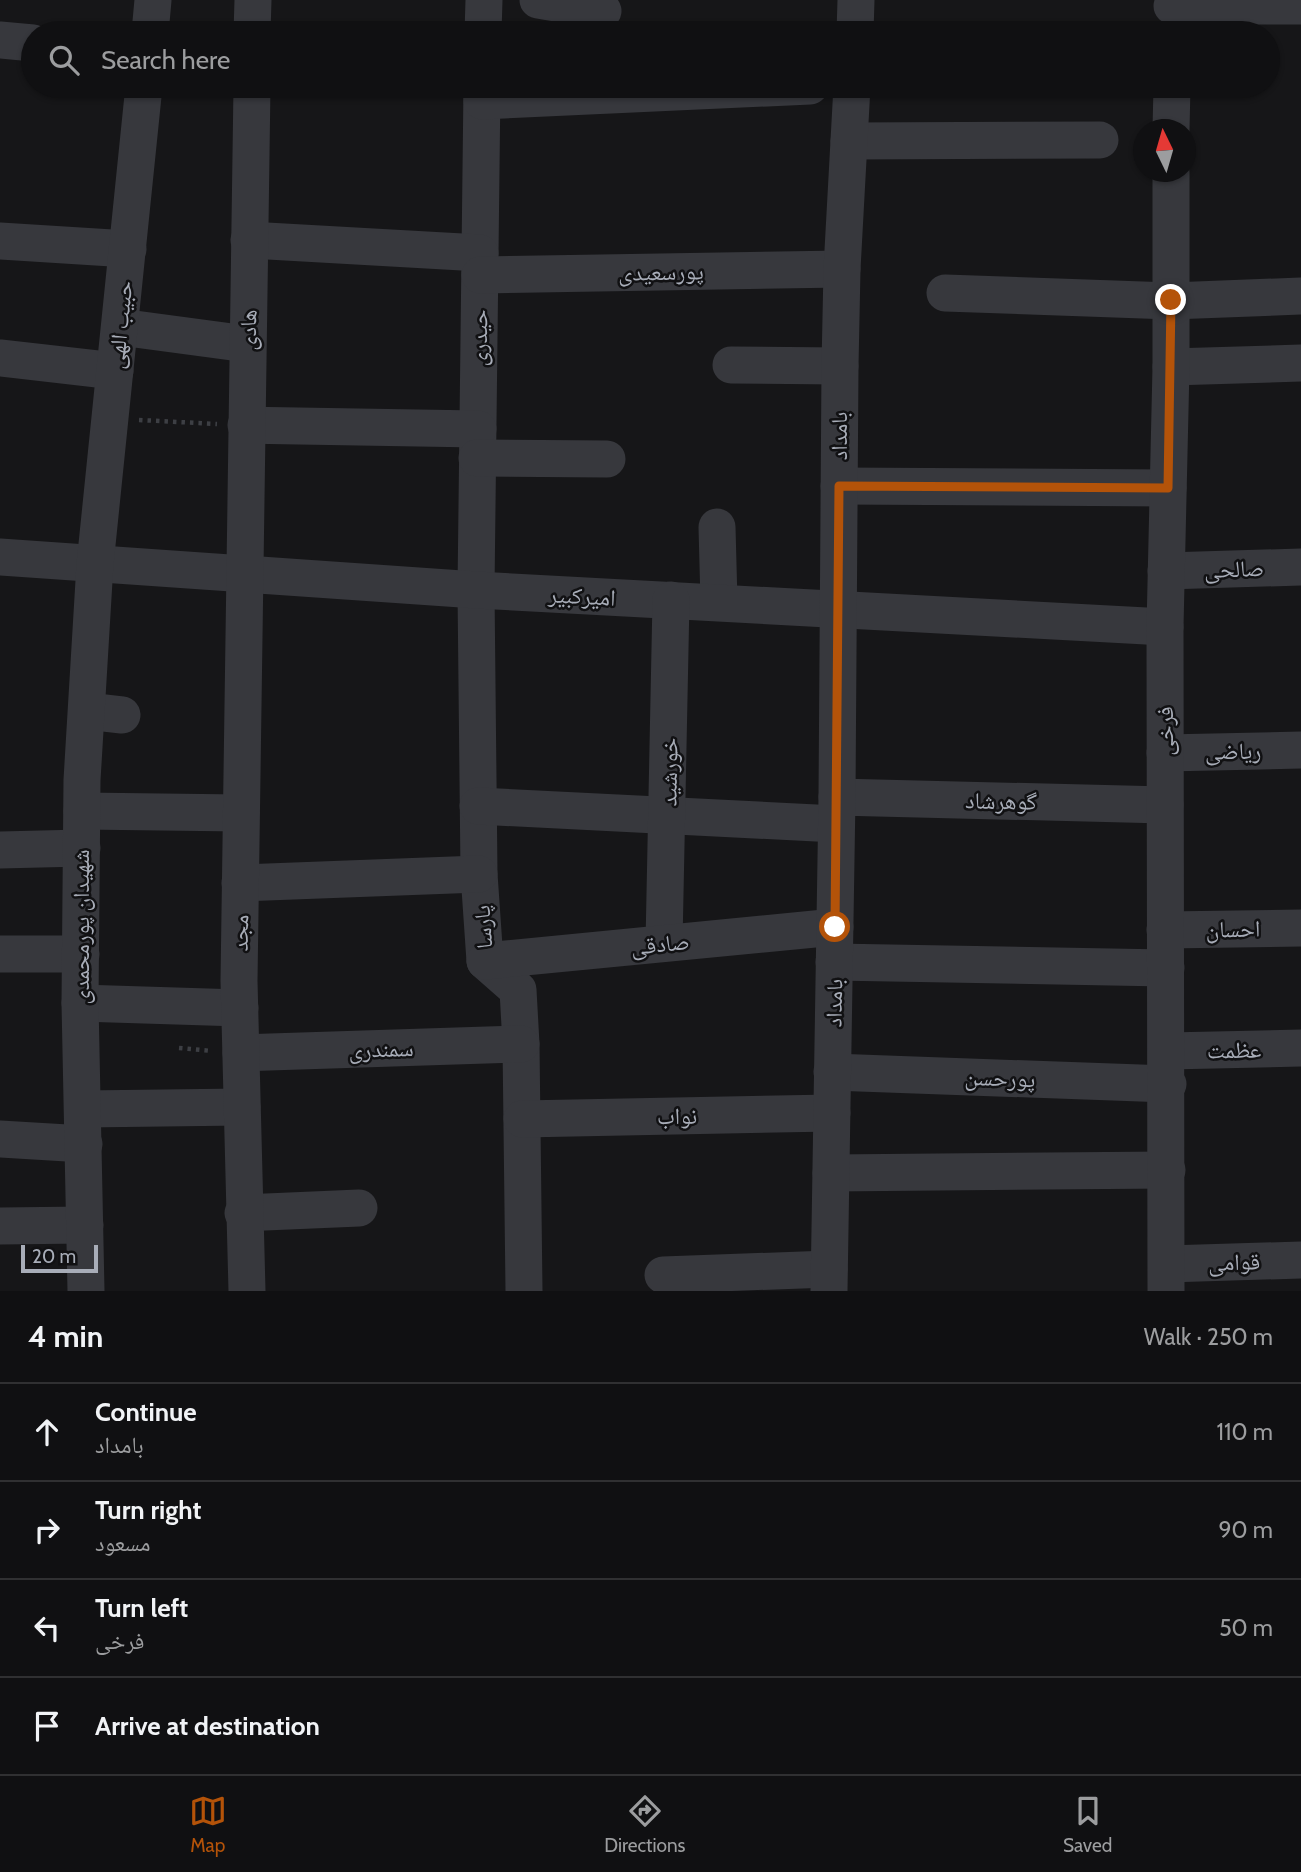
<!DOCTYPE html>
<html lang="en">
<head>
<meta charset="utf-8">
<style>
	body { margin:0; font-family:Cabin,"Noto Naskh Arabic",sans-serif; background:#19191b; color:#f1f3f6 }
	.compass { position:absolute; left:1133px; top:119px; width:63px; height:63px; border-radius:50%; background:#101012; box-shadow:0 2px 5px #0004; rotate:355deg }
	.scale { position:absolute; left:21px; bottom:18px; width:77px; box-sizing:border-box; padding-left:7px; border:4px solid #a8adb8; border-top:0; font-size:19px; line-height:24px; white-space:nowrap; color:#a8adb8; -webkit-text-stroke:5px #111113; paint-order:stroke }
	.stop { position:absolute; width:21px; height:21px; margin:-16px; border:5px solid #b45309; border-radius:50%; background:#fff }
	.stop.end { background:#b45309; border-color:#fff; box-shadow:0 2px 7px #0008 }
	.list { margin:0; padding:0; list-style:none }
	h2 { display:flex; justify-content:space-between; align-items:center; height:91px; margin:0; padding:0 28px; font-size:30px }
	h2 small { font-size:23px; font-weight:400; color:#9c9d9f }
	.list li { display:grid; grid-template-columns:46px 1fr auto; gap:21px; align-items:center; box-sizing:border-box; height:98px; padding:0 28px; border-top:2px solid #303032 }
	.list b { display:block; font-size:26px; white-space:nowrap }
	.list p { margin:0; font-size:23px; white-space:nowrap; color:#9c9d9f }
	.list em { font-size:23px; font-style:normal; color:#9c9d9f }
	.icon { flex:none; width:38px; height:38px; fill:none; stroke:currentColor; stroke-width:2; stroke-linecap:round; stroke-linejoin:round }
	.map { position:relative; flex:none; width:1301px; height:1291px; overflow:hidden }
	.search { position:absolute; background:#101012; box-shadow:0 2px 5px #0004; left:21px; right:21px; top:21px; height:77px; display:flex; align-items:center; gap:18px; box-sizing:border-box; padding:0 24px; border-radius:38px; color:#9c9d9f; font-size:26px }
	.sheet { height:483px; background:#101012 }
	nav { display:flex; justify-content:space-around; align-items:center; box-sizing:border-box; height:98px; border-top:2px solid #303032; background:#101012; font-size:19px; color:#9c9d9f }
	nav a { display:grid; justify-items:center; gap:4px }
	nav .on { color:#b45309 }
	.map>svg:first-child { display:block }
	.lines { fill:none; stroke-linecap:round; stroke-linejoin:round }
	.path { stroke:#3d3f44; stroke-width:4.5; stroke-dasharray:3.5 5; stroke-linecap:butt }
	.minor { stroke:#37383d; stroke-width:37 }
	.route { stroke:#b45309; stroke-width:9 }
	.labels { text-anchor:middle; stroke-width:5; stroke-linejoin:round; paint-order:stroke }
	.street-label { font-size:23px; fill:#a8adb8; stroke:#111113 }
</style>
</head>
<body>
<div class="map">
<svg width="1301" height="1291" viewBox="0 0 1301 1291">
	<rect width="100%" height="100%" fill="#161618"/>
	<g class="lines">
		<!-- path -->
		<g class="path">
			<polyline points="139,420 217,424"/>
			<polyline points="179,1048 212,1051"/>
		</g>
		<!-- minor -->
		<g class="minor">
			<polyline points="538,0 603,11"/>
			<polyline points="1172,6 1301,6"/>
			<polyline points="150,33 153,0"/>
			<polyline points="252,33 253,0"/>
			<polyline points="483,33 484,0"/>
			<polyline points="855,33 856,0"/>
			<polyline points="0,40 33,43"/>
			<polyline points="482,86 476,590 479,874 485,961 518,990 521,1044 524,1291"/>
			<polyline points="482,101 810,86"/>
			<polyline points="1171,130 1172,86"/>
			<polyline points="849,141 1100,140"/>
			<polyline points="249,240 480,253"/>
			<polyline points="0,241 128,249"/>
			<polyline points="480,275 842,269"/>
			<polyline points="945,293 1171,301 1301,296"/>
			<polyline points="120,327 247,344"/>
			<polyline points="0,358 115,371"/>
			<polyline points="731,365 840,366"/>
			<polyline points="1171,367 1301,363"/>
			<polyline points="246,425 478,429"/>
			<polyline points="477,458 607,459"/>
			<polyline points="839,486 1168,488"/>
			<polyline points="717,527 719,602"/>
			<polyline points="0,557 476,590 1165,627"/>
			<polyline points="1166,571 1301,567"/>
			<polyline points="87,711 122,715"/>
			<polyline points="1165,753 1301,750"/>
			<polyline points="837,797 1165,805"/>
			<polyline points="478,806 836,824"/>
			<polyline points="82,811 241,813"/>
			<polyline points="0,850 82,848"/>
			<polyline points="240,883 479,874"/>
			<polyline points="1165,930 1301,928"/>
			<polyline points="664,943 671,600"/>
			<polyline points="0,954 81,954"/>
			<polyline points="485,961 835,927"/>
			<polyline points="834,962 1166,968"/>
			<polyline points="80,1003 240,1008"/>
			<polyline points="1168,1051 1301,1048"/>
			<polyline points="241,1053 521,1044"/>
			<polyline points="832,1072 1168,1084"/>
			<polyline points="84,1109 242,1107"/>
			<polyline points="522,1119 832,1113"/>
			<polyline points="0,1139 84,1144"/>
			<polyline points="831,1173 1167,1170"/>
			<polyline points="243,1213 359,1208"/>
			<polyline points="0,1226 85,1225"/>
			<polyline points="1167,1264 1301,1260"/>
			<polyline points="663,1275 829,1269"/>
			<polyline points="86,1291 80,1003 82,780 95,564 144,86"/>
			<polyline points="247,1291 239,981 252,86"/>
			<polyline points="829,1291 837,797 840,366 842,269 852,86"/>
			<polyline points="1166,1291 1165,627 1171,367 1171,172"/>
		</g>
	</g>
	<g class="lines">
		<!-- route -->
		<polyline class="route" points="835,927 839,486 1168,488 1171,300"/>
	</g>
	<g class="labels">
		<!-- street labels -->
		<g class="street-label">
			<text transform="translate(661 272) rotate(-1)" y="8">پورسعیدی</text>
			<text transform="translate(120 325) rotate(-84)" y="8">حبیب الهی</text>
			<text transform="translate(248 330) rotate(-89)" y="8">هادی</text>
			<text transform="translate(479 338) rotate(-89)" y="8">حیدری</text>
			<text transform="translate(839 436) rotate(-90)" y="8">بامداد</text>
			<text transform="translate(1234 569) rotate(-2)" y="8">صالحی</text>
			<text transform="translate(582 596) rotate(3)" y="8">امیرکبیر</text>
			<text transform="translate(1165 731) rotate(-90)" y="8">فرخی</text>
			<text transform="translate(1233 751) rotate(-1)" y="8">ریاضی</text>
			<text transform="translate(669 772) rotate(-89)" y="8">خورشید</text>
			<text transform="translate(1001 801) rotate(1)" y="8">گوهرشاد</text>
			<text transform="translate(81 927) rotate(-90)" y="8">شهیدان پورمحمدی</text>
			<text transform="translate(483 927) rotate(-94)" y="8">پارسا</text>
			<text transform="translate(1233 929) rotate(-1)" y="8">احسان</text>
			<text transform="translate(240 933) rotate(-89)" y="8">مجد</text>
			<text transform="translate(660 944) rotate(-6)" y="8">صادقی</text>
			<text transform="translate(834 1003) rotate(-89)" y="8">بامداد</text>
			<text transform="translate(381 1049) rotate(-2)" y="8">سمندری</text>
			<text transform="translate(1234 1050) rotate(-1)" y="8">عظمت</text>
			<text transform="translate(1000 1078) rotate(2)" y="8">پورحسن</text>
			<text transform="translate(677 1116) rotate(-1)" y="8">نواب</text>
			<text transform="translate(1234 1262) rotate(-2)" y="8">قوامی</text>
		</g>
	</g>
</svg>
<svg class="compass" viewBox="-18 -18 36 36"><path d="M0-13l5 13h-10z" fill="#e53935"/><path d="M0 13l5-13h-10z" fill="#9c9d9f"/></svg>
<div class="scale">20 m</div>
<div class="stop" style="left:835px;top:927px"></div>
<div class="stop end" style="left:1171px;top:300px"></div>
<div class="search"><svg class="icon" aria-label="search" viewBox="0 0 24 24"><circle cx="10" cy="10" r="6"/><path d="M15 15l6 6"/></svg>Search here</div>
</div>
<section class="sheet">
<h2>4 min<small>Walk · 250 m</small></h2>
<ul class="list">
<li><svg class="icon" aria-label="ahead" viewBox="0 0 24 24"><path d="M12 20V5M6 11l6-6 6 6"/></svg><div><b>Continue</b><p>بامداد</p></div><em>110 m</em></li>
<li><svg class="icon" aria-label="right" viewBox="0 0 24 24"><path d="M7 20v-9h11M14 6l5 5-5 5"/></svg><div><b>Turn right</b><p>مسعود</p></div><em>90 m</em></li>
<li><svg class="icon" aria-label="left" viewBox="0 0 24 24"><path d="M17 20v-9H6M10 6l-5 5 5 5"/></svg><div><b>Turn left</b><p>فرخی</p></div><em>50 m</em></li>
<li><svg class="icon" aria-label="arrive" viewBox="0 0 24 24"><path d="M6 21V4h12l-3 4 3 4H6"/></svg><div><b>Arrive at destination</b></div></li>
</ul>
</section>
<nav>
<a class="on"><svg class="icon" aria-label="map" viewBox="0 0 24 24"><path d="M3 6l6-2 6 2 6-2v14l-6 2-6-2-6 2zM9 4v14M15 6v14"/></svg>Map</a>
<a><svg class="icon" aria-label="directions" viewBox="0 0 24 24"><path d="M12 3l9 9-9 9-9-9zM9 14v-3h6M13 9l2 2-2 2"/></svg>Directions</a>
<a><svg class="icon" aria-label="saved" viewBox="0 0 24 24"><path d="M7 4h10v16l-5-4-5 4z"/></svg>Saved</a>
</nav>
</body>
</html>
